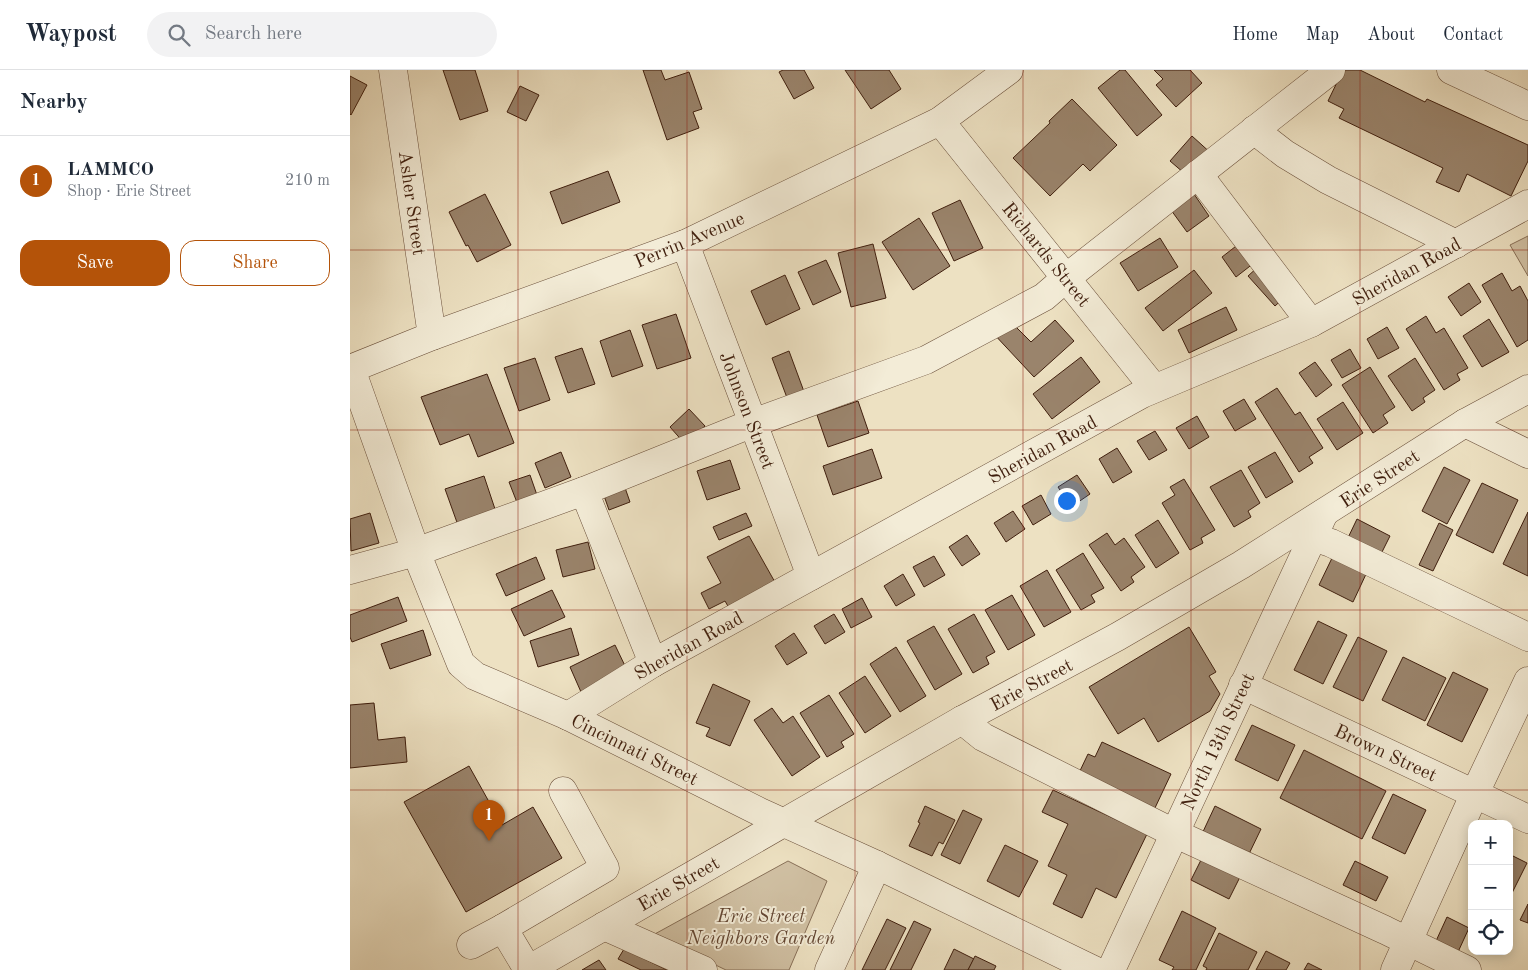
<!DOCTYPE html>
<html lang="en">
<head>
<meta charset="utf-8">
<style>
	body { margin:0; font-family:"Old Standard TT",serif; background:#f2f2f3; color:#1f2937 }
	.controls { position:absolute; right:15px; bottom:15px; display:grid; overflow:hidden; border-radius:10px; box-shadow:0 2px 12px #0003 }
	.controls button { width:45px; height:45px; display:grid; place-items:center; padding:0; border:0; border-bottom:1px solid #e0e1e3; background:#fff; color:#1f2937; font:25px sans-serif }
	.you { position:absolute; left:716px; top:430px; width:18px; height:18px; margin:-12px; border:4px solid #fff; border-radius:50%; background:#1a73e8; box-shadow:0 0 0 8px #1a73e833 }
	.badge { display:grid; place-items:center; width:32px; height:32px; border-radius:50%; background:#b45309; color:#fff; font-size:16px; font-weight:700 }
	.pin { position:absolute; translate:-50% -41px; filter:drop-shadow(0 1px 2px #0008) }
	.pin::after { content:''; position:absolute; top:26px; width:18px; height:15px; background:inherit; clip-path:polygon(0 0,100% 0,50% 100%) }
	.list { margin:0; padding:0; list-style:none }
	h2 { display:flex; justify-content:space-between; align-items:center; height:65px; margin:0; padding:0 20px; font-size:21px }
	h2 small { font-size:16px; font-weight:400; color:#747a83 }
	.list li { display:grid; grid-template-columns:32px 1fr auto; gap:15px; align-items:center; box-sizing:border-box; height:90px; padding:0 20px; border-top:1px solid #e0e1e3 }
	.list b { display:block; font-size:19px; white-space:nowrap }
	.list p { margin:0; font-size:16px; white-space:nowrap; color:#747a83 }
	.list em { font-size:16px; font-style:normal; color:#747a83 }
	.actions { display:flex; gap:10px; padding:15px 20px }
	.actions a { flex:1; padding:11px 0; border:1px solid #b45309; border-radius:15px; text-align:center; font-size:18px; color:#b45309 }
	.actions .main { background:#b45309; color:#fff }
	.icon { flex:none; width:28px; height:28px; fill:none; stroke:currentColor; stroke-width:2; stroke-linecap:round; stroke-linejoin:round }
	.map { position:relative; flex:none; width:1178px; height:900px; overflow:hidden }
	header { display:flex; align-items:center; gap:30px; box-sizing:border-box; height:70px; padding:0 25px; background:#fff; border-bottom:1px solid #e0e1e3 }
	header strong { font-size:24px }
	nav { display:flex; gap:28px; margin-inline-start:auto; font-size:18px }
	.search { width:350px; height:45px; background:#f2f2f3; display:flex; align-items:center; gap:12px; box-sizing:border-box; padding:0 18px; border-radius:28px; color:#747a83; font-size:19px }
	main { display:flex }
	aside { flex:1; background:#fff }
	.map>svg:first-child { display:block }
	.green { fill:#d0c0a3; stroke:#887058 }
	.building { fill:#9a846c; stroke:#401f0e }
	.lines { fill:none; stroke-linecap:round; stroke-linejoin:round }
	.minor-casing { stroke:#6b503b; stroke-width:29 }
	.minor { stroke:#f3ecd7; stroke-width:28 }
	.grid { fill:none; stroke:#8f2418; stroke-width:1; stroke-opacity:0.55 }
	.labels { text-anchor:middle; stroke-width:4; stroke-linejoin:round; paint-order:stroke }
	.street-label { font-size:19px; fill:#401f0e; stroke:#f3ecd7 }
	.park-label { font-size:19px; font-style:italic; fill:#644733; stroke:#f3ecd7 }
</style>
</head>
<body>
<header>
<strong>Waypost</strong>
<div class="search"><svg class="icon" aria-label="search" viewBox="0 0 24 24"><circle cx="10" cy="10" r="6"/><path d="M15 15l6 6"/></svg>Search here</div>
<nav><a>Home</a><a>Map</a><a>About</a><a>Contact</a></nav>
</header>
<main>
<aside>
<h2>Nearby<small></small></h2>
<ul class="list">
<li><span class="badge">1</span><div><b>LAMMCO</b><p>Shop · Erie Street</p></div><em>210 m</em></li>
</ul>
<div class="actions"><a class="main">Save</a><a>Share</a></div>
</aside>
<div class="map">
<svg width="1178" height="900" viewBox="0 0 1178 900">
	<rect width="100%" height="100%" fill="#ede1c2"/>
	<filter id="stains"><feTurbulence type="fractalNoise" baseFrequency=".004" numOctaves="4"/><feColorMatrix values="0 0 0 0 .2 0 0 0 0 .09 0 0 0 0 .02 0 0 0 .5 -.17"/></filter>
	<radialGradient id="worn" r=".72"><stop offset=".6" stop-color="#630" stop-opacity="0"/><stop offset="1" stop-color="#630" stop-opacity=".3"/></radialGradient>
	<!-- green -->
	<g class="green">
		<polygon points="1178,166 1178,206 1160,175"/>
		<polygon points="438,791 477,811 439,900 376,900 303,865"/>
	</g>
	<!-- building -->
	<g class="building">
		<polygon points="93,0 125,0 138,41 110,50"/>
		<polygon points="293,0 311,0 315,10 339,2 352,39 343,42 349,58 317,70"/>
		<polygon points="433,0 454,0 464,18 444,29 429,2"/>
		<polygon points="495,0 539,0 551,19 521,39"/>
		<polygon points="770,0 775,0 812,45 787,66 748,18"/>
		<polygon points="804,0 840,0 852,13 826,37 806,15 813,9"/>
		<polygon points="993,0 1010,0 1075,32 1077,29 1178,75 1178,91 1161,126 1117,104 1109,122 1086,112 1093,98 989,48 994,39 978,31"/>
		<polygon points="0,6 17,15 1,45 0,44"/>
		<polygon points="170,16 189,25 176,51 157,42"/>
		<polygon points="722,29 767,75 740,101 733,94 700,126 663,88 700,53 699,51"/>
		<polygon points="842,66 863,85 841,109 820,91"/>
		<polygon points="258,101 270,132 212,154 200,122"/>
		<polygon points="135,124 161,175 127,192 118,175 116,176 99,142"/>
		<polygon points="844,124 859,146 837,162 821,140"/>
		<polygon points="610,130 633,178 604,191 582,143"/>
		<polygon points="569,148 600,196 563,220 532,172"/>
		<polygon points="810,168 828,197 788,221 770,193"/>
		<polygon points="890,173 904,193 886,207 872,187"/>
		<polygon points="523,174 536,228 501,237 488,183"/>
		<polygon points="476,190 491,222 463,235 448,202"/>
		<polygon points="909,196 937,225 925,236 898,206"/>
		<polygon points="844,200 862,223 813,261 795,238"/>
		<polygon points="1152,203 1162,221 1170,216 1178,231 1178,270 1167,277 1132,215"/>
		<polygon points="435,205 450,239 416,255 401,221"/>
		<polygon points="1119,213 1131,232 1111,246 1098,227"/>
		<polygon points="876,237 887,260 839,283 828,260"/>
		<polygon points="326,244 341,288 307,299 292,255"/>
		<polygon points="1076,246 1086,263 1094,258 1118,298 1107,304 1110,310 1094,320 1056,259"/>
		<polygon points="657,248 681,272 705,250 724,271 684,307 642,262"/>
		<polygon points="1139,249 1159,282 1132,297 1113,266"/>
		<polygon points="1037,257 1049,278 1028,289 1017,269"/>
		<polygon points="280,260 293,296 262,307 250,271"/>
		<polygon points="232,278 245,314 218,323 205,287"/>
		<polygon points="1000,279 1011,298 992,308 981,290"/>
		<polygon points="439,281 456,327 439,333 422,288"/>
		<polygon points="731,287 750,312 702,349 683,324"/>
		<polygon points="185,288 200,330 169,341 154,298"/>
		<polygon points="1065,288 1085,320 1073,328 1075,332 1062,341 1038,306"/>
		<polygon points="965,292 982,315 966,327 949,303"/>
		<polygon points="1020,297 1045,337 1033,345 1038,353 1023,363 992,315"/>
		<polygon points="137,304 164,373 128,387 119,364 90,375 71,327"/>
		<polygon points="927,318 945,345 950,342 973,378 959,387 963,393 949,402 905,332"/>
		<polygon points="894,329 906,349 885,361 873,341"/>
		<polygon points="508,331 519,363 478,377 467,345"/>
		<polygon points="993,332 1013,363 987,380 967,349"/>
		<polygon points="339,339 355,356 335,374 320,357"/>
		<polygon points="847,346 859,367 839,379 826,358"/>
		<polygon points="805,361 817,380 799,390 787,371"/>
		<polygon points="767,378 782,402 763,413 749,389"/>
		<polygon points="522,379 532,408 483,425 473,396"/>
		<polygon points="211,382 221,407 195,418 185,393"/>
		<polygon points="925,382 943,412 916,428 898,397"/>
		<polygon points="380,390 390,419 357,430 347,401"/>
		<polygon points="1094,397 1120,410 1097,454 1072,441"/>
		<polygon points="891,400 910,433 898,441 901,447 884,457 860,417"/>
		<polygon points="180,405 188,428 168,435 159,412"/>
		<polygon points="727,405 740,424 721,437 708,417"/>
		<polygon points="134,406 147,445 109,458 95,419"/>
		<polygon points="834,409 865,460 851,468 853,473 840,480 812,433 825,425 820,417"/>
		<polygon points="273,412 280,432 259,440 252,420"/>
		<polygon points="1132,413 1168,430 1143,483 1106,465"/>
		<polygon points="691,425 701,444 683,455 672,436"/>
		<polygon points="663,441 675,459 656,472 644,453"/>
		<polygon points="1178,442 1178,506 1153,494"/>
		<polygon points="20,443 29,473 1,481 0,449"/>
		<polygon points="396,443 402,456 369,470 363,457"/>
		<polygon points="1007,449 1040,466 1028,490 995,474"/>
		<polygon points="808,450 829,483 806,498 785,465"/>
		<polygon points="1089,453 1103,460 1083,501 1069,495"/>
		<polygon points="757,463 765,475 774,468 795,497 781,507 784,512 771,521 739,475"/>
		<polygon points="617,465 630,484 612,496 599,477"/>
		<polygon points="399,466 426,514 379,538 375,531 359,539 351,523 371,513 357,487"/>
		<polygon points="238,472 245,499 213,507 206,480"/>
		<polygon points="733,483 754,518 741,525 745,532 731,540 706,500"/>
		<polygon points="584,486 595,505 574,517 563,497"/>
		<polygon points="983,486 1017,502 1003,532 969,515"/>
		<polygon points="186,487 195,509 156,526 146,504"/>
		<polygon points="697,500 721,542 694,557 670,516"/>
		<polygon points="553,504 565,525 546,536 534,516"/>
		<polygon points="202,520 215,547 174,566 161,539"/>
		<polygon points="662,525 685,565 658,580 635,540"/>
		<polygon points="48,527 57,551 2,572 0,567 0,545"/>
		<polygon points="512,528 522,547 501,558 492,539"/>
		<polygon points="484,544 495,562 475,574 464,556"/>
		<polygon points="624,544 645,582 636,587 639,594 623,603 598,559"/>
		<polygon points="968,551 997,565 973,614 944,600"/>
		<polygon points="584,556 612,604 585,620 557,571"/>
		<polygon points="839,557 866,602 859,606 870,624 860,641 808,672 794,648 768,664 739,617"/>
		<polygon points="221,558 229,585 188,597 180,571"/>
		<polygon points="73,560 81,585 40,599 31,574"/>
		<polygon points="444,563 457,583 437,595 425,576"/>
		<polygon points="1008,567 1037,581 1013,631 983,617"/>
		<polygon points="265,575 277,600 231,622 220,597"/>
		<polygon points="546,577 576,626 550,642 520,594"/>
		<polygon points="1053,587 1096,608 1075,651 1032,630"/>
		<polygon points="1103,602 1138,619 1112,672 1077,655"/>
		<polygon points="515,606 541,646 515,663 489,623"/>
		<polygon points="363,614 400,631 380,676 356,666 360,658 346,653"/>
		<polygon points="479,625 504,664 491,672 494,677 477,687 450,643"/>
		<polygon points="24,633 28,670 55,667 57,692 0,698 0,635"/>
		<polygon points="422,638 433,653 443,646 470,687 442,706 404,650"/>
		<polygon points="902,655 945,675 928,711 885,690"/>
		<polygon points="752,672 821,704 804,740 728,705 738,684 745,687"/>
		<polygon points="954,680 1036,721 1012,769 930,728"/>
		<polygon points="119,696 152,755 183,737 212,788 116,842 54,732"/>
		<polygon points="703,720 797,764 766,828 746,818 732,848 703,834 717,805 698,796 718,754 692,742"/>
		<polygon points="1043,724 1076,740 1055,784 1022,768"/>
		<polygon points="575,736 605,750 593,774 589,772 582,786 559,776 570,753 568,752"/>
		<polygon points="865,736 911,759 897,788 851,766"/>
		<polygon points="613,740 632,749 610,794 591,785"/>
		<polygon points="655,775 688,791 669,827 637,811"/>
		<polygon points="1159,784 1177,793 1159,829"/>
		<polygon points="853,786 891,805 879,829 841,810"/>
		<polygon points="1005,791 1038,807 1026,831 993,815"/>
		<polygon points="1178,834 1178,853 1170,850"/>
		<polygon points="832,841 866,858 846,900 822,900 824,897 809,890"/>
		<polygon points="1097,847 1119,858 1108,882 1086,871"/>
		<polygon points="537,849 556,858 535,900 512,900"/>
		<polygon points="564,851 581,859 561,900 540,900"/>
		<polygon points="869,863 907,882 898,900 856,900 857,898 853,896"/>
		<polygon points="274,879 317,900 291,900 268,889"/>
		<polygon points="604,879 624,889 618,900 594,900"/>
		<polygon points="916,881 940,893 936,900 906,900"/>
		<polygon points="625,886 646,896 644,900 618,900"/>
		<polygon points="249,890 256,900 232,900"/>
		<polygon points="958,893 972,900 954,900"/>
	</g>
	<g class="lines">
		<!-- minor casing -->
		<g class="minor-casing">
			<g id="minor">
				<polyline points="43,0 82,266"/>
				<polyline points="1101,0 1178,36"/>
				<polyline points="590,51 804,318"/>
				<polyline points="904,60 935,84 978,110 1106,174"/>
				<polyline points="848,104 961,253"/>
				<polyline points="335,174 461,506"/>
				<polyline points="0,299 82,266 335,174 590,51 659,0"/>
				<polyline points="1,299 66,482 111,594 125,606 218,646 410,742 527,795 744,900"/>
				<polyline points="1115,353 1178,384"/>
				<polyline points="234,421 303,593"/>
				<polyline points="963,467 981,473 1178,567"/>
				<polyline points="0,500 66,482 234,421 403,353 576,290 694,227 716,208 981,0"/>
				<polyline points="893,615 1178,749"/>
				<polyline points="218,646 303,593 792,324 961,253 1178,134"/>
				<polyline points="612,650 633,667 824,763 1035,860 1117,900"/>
				<polyline points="254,856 353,900"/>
				<polyline points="153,858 178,900"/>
				<polyline points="121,875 153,858 255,798 213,721"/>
				<polyline points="178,900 612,650 767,567 891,495 1115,353 1178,319"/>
				<polyline points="479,900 527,795"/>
				<polyline points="761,900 974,443"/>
				<polyline points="1045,900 1125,723 1178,611"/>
			</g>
		</g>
		<!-- minor -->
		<use href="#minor" class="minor"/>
	</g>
	<!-- grid -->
	<path class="grid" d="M168,0v900M337,0v900M505,0v900M673,0v900M841,0v900M1010,0v900M0,180h1178M0,360h1178M0,540h1178M0,720h1178"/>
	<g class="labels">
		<!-- street labels -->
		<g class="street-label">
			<text transform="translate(63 133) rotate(82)" y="7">Asher Street</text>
			<text transform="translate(339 169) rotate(-23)" y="7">Perrin Avenue</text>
			<text transform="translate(697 184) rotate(51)" y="7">Richards Street</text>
			<text transform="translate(1056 201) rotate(-29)" y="7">Sheridan Road</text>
			<text transform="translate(398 340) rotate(69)" y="7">Johnson Street</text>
			<text transform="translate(692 379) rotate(-29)" y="7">Sheridan Road</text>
			<text transform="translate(1029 408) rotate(-33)" y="7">Erie Street</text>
			<text transform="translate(338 575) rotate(-29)" y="7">Sheridan Road</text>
			<text transform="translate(681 614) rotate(-28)" y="7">Erie Street</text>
			<text transform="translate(867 671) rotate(-65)" y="7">North 13th Street</text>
			<text transform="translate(285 679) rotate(26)" y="7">Cincinnati Street</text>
			<text transform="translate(1036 682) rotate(25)" y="7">Brown Street</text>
			<text transform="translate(328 813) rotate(-30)" y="7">Erie Street</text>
		</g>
		<!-- park labels -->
		<g class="park-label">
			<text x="411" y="852">Erie Street<tspan x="411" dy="22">Neighbors Garden</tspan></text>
		</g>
	</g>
	<rect width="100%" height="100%" filter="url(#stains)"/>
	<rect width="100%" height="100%" fill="url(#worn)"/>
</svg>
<div class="controls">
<button>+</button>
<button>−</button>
<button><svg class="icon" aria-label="locate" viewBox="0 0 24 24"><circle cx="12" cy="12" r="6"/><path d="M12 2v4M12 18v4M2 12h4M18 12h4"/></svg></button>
</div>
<div class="you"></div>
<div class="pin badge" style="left:139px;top:771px">1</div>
</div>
</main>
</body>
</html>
